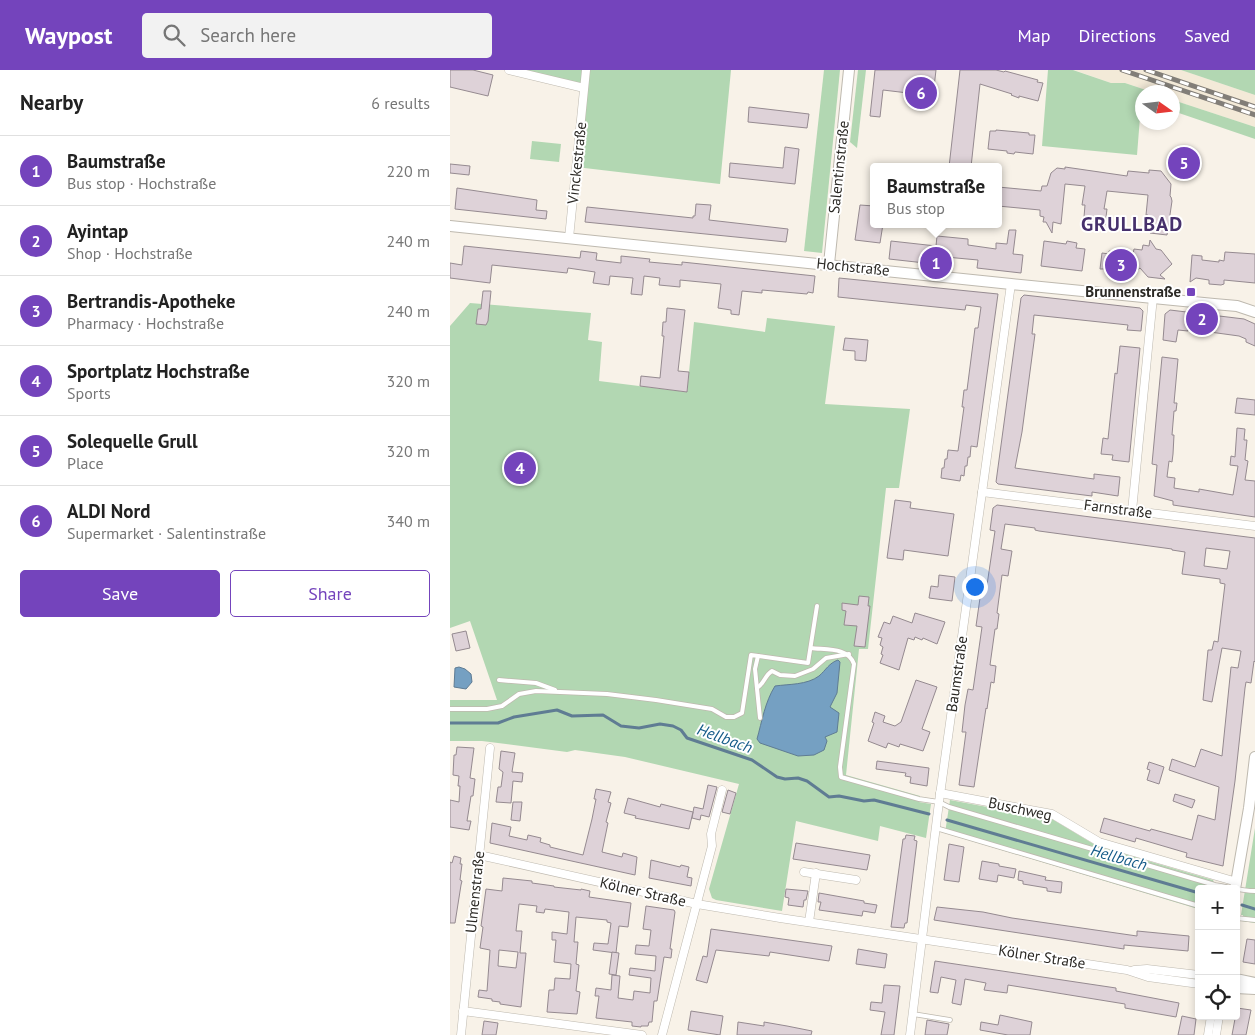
<!DOCTYPE html>
<html lang="en">
<head>
<meta charset="utf-8">
<style>
	body { margin:0; font-family:"PT Sans",sans-serif; background:#f2f2f2; color:#222 }
	.controls { position:absolute; right:15px; bottom:15px; display:grid; overflow:hidden; border-radius:5px; box-shadow:0 2px 8px #0003 }
	.controls button { width:45px; height:45px; display:grid; place-items:center; padding:0; border:0; border-bottom:1px solid #e0e0e0; background:#fff; color:#222; font:25px sans-serif }
	.compass { position:absolute; left:685px; top:15px; width:45px; height:45px; border-radius:50%; background:#fff; box-shadow:0 2px 8px #0003; rotate:104deg }
	.you { position:absolute; left:524px; top:516px; width:18px; height:18px; margin:-12px; border:4px solid #fff; border-radius:50%; background:#1a73e8; box-shadow:0 0 0 8px #1a73e833 }
	.badge { display:grid; place-items:center; width:32px; height:32px; border-radius:50%; background:#7444bc; color:#fff; font-size:16px; font-weight:700 }
	.pin { position:absolute; translate:-50% -50%; border:2px solid #fff; box-shadow:0 1px 5px #0006 }
	.popup { position:absolute; left:420px; top:93px; width:132px; height:65px; box-sizing:border-box; display:grid; place-content:center; border-radius:5px; background:#fff; filter:drop-shadow(0 1px 4px #0005); font-size:16px; white-space:nowrap; color:#767676 }
	.popup b { font-size:19px; color:#222 }
	.popup::after { content:''; position:absolute; left:50%; top:100%; margin-left:-10px; border:10px solid transparent; border-top-color:#fff }
	.list { margin:0; padding:0; list-style:none }
	h2 { display:flex; justify-content:space-between; align-items:center; height:65px; margin:0; padding:0 20px; font-size:21px }
	h2 small { font-size:16px; font-weight:400; color:#767676 }
	.list li { display:grid; grid-template-columns:32px 1fr auto; gap:15px; align-items:center; box-sizing:border-box; height:70px; padding:0 20px; border-top:1px solid #e0e0e0 }
	.list b { display:block; font-size:19px; white-space:nowrap }
	.list p { margin:0; font-size:16px; white-space:nowrap; color:#767676 }
	.list em { font-size:16px; font-style:normal; color:#767676 }
	.actions { display:flex; gap:10px; padding:15px 20px }
	.actions a { flex:1; padding:11px 0; border:1px solid #7444bc; border-radius:5px; text-align:center; font-size:18px; color:#7444bc }
	.actions .main { background:#7444bc; color:#fff }
	.icon { flex:none; width:28px; height:28px; fill:none; stroke:currentColor; stroke-width:2; stroke-linecap:round; stroke-linejoin:round }
	.map { position:relative; flex:none; width:805px; height:965px; overflow:hidden }
	header { display:flex; align-items:center; gap:30px; box-sizing:border-box; height:70px; padding:0 25px; background:#7444bc; color:#fff }
	header strong { font-size:24px }
	nav { display:flex; gap:28px; margin-inline-start:auto; font-size:18px }
	.search { width:350px; height:45px; background:#f2f2f2; display:flex; align-items:center; gap:12px; box-sizing:border-box; padding:0 18px; border-radius:5px; color:#767676; font-size:19px }
	main { display:flex }
	aside { flex:1; background:#fff }
	.map>svg:first-child { display:block }
	.built { fill:#f3ead8 }
	.green { fill:#b2d7b2 }
	.water { fill:#75a0c2; stroke:#5f7c93 }
	.lines { fill:none; stroke-linecap:round; stroke-linejoin:round }
	.stream { stroke:#5f7c93; stroke-width:3 }
	.building { fill:#ded2d8; stroke:#958a90; fill-rule:evenodd }
	.service-casing { stroke:#beb9af; stroke-width:5.5 }
	.minor-casing { stroke:#beb9af; stroke-width:9 }
	.tertiary-casing { stroke:#beb9af; stroke-width:12 }
	.service { stroke:#fff; stroke-width:4 }
	.minor { stroke:#fff; stroke-width:8 }
	.tertiary { stroke:#fff; stroke-width:10 }
	.rail-casing { stroke:#827e78; stroke-width:5 }
	.rail { stroke:#fff; stroke-width:3; stroke-dasharray:9; stroke-linecap:butt }
	.poi-dot { fill:#7444bc; stroke:#fff; stroke-width:2 }
	.labels { text-anchor:middle; stroke-width:4; stroke-linejoin:round; paint-order:stroke }
	.street-label { font-size:15px; fill:#2b2925; stroke:#fff }
	.poi-label { font-size:15px; font-weight:bold; fill:#2b2925; stroke:#fff; text-anchor:end }
	.water-label { font-size:16px; font-style:italic; fill:#165c89; stroke:#fff }
	.district-label { font-size:20px; font-weight:bold; letter-spacing:1px; fill:#46306c; stroke:#fff }
</style>
</head>
<body>
<header>
<strong>Waypost</strong>
<div class="search"><svg class="icon" aria-label="search" viewBox="0 0 24 24"><circle cx="10" cy="10" r="6"/><path d="M15 15l6 6"/></svg>Search here</div>
<nav><a>Map</a><a>Directions</a><a>Saved</a></nav>
</header>
<main>
<aside>
<h2>Nearby<small>6 results</small></h2>
<ul class="list">
<li><span class="badge">1</span><div><b>Baumstraße</b><p>Bus stop · Hochstraße</p></div><em>220 m</em></li>
<li><span class="badge">2</span><div><b>Ayintap</b><p>Shop · Hochstraße</p></div><em>240 m</em></li>
<li><span class="badge">3</span><div><b>Bertrandis-Apotheke</b><p>Pharmacy · Hochstraße</p></div><em>240 m</em></li>
<li><span class="badge">4</span><div><b>Sportplatz Hochstraße</b><p>Sports</p></div><em>320 m</em></li>
<li><span class="badge">5</span><div><b>Solequelle Grull</b><p>Place</p></div><em>320 m</em></li>
<li><span class="badge">6</span><div><b>ALDI Nord</b><p>Supermarket · Salentinstraße</p></div><em>340 m</em></li>
</ul>
<div class="actions"><a class="main">Save</a><a>Share</a></div>
</aside>
<div class="map">
<svg width="805" height="965" viewBox="0 0 805 965">
	<rect width="100%" height="100%" fill="#f8f2e8"/>
	<!-- built -->
	<polygon class="built" points="624,0 731,0 805,25 805,57 723,30 722,22 702,22 675,13 661,13"/>
	<!-- green -->
	<g class="green">
		<polygon points="61,0 281,0 270,114 126,97 134,18"/>
		<polygon points="374,0 390,0 372,183 354,181"/>
		<polygon points="408,0 416,0 407,78 400,72"/>
		<polygon points="598,0 623,0 661,13 675,13 702,22 692,22 687,85 592,76"/>
		<polygon points="731,0 805,0 805,25"/>
		<polygon points="723,30 805,57 805,69 723,41"/>
		<polygon points="82,71 111,74 109,92 80,89"/>
		<polygon points="20,233 141,243 138,270 152,272 149,311 237,322 244,252 315,262 317,248 385,256 375,334 460,339 449,418 436,418 418,579 409,579 396,705 470,726 469,732 481,734 476,768 430,756 428,771 346,751 332,841 266,830 262,828 259,819 289,714 175,687 125,680 117,682 32,671 0,671 0,630 47,630 20,551 0,558 0,256"/>
		<polygon points="500,730 602,749 647,776 763,810 766,817 773,819 749,819 748,839 495,763"/>
		<polygon points="805,758 805,853 792,851 793,845 791,845"/>
	</g>
	<!-- water -->
	<g class="water">
		<path d="M388,590l2,2 -3,31 -7,14 9,6 -2,19 -12,5 2,4 -3,9 -10,5 -16,1 -38,-13 -3,-4c5,-18 8,-37 18,-53 14,-2 32,-1 44,-10 7,-6 10,-13 19,-16z"/>
		<polygon points="9,597 15,599 21,604 22,612 16,619 4,617 5,598"/>
	</g>
	<g class="lines">
		<!-- stream -->
		<g class="stream">
			<polyline points="0,653 48,653 64,647 107,640 122,646 153,645 171,656 189,658 210,654 223,656 231,660 237,668 302,690 327,707 335,709 348,708 357,711 379,727 389,726 414,731 424,730 479,744"/>
			<polyline points="497,750 749,823"/>
			<polyline points="792,835 805,839"/>
		</g>
	</g>
	<!-- building -->
	<g class="building">
		<polygon points="0,0 23,0 43,5 38,26 0,17"/>
		<polygon points="425,0 486,0 483,26 433,20 430,47 420,46"/>
		<polygon points="510,0 546,0 554,2 555,1 588,10 587,12 593,13 588,31 569,26 569,28 561,25 562,24 530,14 521,97 499,97"/>
		<polygon points="299,37 359,44 357,58 298,52"/>
		<polygon points="546,60 579,63 579,65 585,65 583,84 565,82 564,84 557,83 557,81 538,79 540,61 546,61"/>
		<polygon points="335,77 349,79 345,114 279,107 280,93 333,98"/>
		<polygon points="0,94 20,96 19,105 0,103"/>
		<polygon points="615,97 677,106 678,101 699,103 699,100 711,101 721,114 720,126 721,127 722,131 717,165 700,163 701,158 697,158 698,145 696,145 698,125 657,121 654,139 657,139 655,155 637,152 637,147 634,147 635,135 632,135 635,116 615,114 611,154 603,152 602,163 596,152 593,152 594,147 590,146 590,140 548,136 548,117 591,121 592,116 597,116 601,103 607,98 615,99"/>
		<polygon points="7,118 87,130 86,140 97,141 96,149 5,139"/>
		<polygon points="246,134 261,135 259,150 338,159 336,172 135,152 137,137 243,148 243,146 245,146"/>
		<polygon points="410,135 424,136 424,154 433,154 430,173 405,170"/>
		<polygon points="559,160 566,160 563,184 573,185 571,203 527,198 528,190 485,186 484,194 439,189 441,171 486,176 487,166 518,169 518,175 546,179 546,173 557,174"/>
		<polygon points="700,170 706,179 711,180 722,194 710,205 715,209 698,207 690,198 682,204 681,202 668,201 668,205 657,204 657,199 650,199 652,183 659,184 659,181 683,184 684,179 692,180 693,175 699,176"/>
		<polygon points="594,171 616,174 617,171 627,173 626,178 635,179 632,201 591,196"/>
		<polygon points="14,176 130,188 131,181 147,183 146,190 171,193 171,186 200,189 199,192 232,195 232,192 365,206 363,223 358,222 357,224 312,220 312,223 292,221 289,245 281,244 281,240 268,238 271,214 230,210 230,217 209,215 210,208 194,206 192,225 181,224 183,208 160,206 159,215 143,213 145,202 118,198 117,203 42,195 40,213 0,208 0,193 12,195"/>
		<polygon points="775,182 805,184 805,213 774,210 774,214 771,215 759,214 759,210 746,208 740,212 742,185 752,186 752,190 769,192 769,190 774,191"/>
		<polygon points="389,208 548,224 527,377 521,376 520,387 518,387 517,396 515,396 514,406 511,405 510,411 491,408 492,398 494,398 495,389 497,389 498,380 508,381 514,337 512,337 514,320 517,320 525,258 528,258 531,237 516,235 515,240 388,227"/>
		<polygon points="33,221 41,221 38,251 36,255 26,254 28,239 31,239"/>
		<polygon points="574,225 690,238 693,241 691,261 677,260 678,255 584,245 582,264 585,264 572,362 565,398 644,409 644,404 670,407 668,426 642,422 642,426 610,422 548,414 546,412 571,228"/>
		<polygon points="217,238 235,240 228,301 239,302 237,322 190,316 191,306 210,308 214,266 212,266 213,252 216,252"/>
		<polygon points="720,240 794,249 805,254 805,276 796,272 796,269 789,266 738,259 738,261 728,260 726,272 713,270 715,244"/>
		<polygon points="395,268 418,270 416,291 405,290 405,281 393,280"/>
		<polygon points="670,276 690,278 679,392 662,390 663,385 651,384 653,368 658,369 665,303 667,304"/>
		<polygon points="712,287 728,289 724,333 727,333 726,341 724,341 722,365 724,365 723,384 722,392 719,391 717,407 725,408 724,418 749,422 749,419 783,425 788,396 780,395 781,386 785,387 787,358 795,359 794,370 797,370 795,390 798,391 795,410 805,411 805,447 723,435 723,431 704,426 707,395 702,394"/>
		<polygon points="787,328 805,330 805,345 785,343"/>
		<polygon points="445,430 461,432 460,438 504,444 498,486 454,480 453,490 437,488"/>
		<path d="M547,435l258,33v124l-1,-1 -3,22 -5,-1 -1,6 -10,93 -12,85 -37,-9 1,-4 -51,-15 -1,4 -35,-10 4,-14 46,13 1,-2 41,11 6,-25 17,5 4,-33 -50,-17 3,-11 23,8 6,-18 21,7 9,-89 7,1 3,-17 -19,-3 -10,54 -9,-2 5,-50h4l2,-9 4,1 7,-58 -5,-1v-4l-38,-5 3,-22 -13,-2v-1l-133,-18 -4,-1v-2l-30,-4 -4,25 11,2 -4,25 -6,-1 -5,38 2,1 -2,15h-2l-5,36 6,1 -2,17 -3,-1 -4,27 -1,-1 -12,79 -15,-2 7,-53h-4l3,-27 3,-16 5,1 9,-63 -6,-1 6,-42 5,1 8,-54 -5,-1 3,-22zM756,478l24,3 -3,18 -23,-3z"/>
		<polygon points="489,505 505,507 502,531 479,528 481,516 488,517"/>
		<polygon points="409,526 419,527 418,536 420,536 415,577 404,576 407,556 394,555 396,541 392,540 392,533 408,535"/>
		<polygon points="465,543 495,552 487,574 473,568 472,570 465,567 464,570 458,568 449,600 430,593 433,585 431,584 433,577 430,575 432,568 428,567 434,552 440,554 443,546 462,553"/>
		<polygon points="16,561 20,578 6,581 2,564"/>
		<polygon points="466,610 487,617 472,659 480,662 473,681 450,674 449,677 438,673 436,678 418,671 424,653 422,652 425,642 435,646 433,652 445,656 451,652"/>
		<polygon points="7,677 24,678 20,708 25,709 23,726 21,726 17,751 21,751 19,760 0,757 0,730 9,732 10,716 8,716 9,706 3,705 4,685 6,685"/>
		<polygon points="51,681 65,683 62,702 73,703 72,712 63,711 61,733 46,732 48,717 51,717 53,702 49,699"/>
		<polygon points="427,691 479,698 477,716 460,713 461,707 455,706 456,703 426,699"/>
		<polygon points="699,692 714,697 709,714 697,710 700,700 697,699"/>
		<polygon points="258,715 267,717 259,747 251,745 250,750 242,748 244,737 253,739"/>
		<polygon points="146,719 161,722 158,732 161,733 156,752 158,753 152,782 172,787 173,783 187,787 185,805 40,773 42,753 61,757 59,766 77,770 78,765 91,768 90,772 100,775 100,777 133,785 142,749 146,729 144,729"/>
		<polygon points="278,720 286,723 280,744 272,742"/>
		<polygon points="725,724 745,730 742,738 723,731"/>
		<polygon points="178,728 210,737 211,734 243,742 239,759 185,748 186,746 174,743"/>
		<polygon points="63,732 72,732 70,751 61,750"/>
		<polygon points="456,765 465,766 464,770 467,771 457,853 455,853 454,858 441,857 453,769 455,769"/>
		<polygon points="346,773 420,785 417,800 343,789"/>
		<polygon points="499,774 514,777 509,812 494,810"/>
		<polygon points="4,786 11,788 10,794 12,794 10,810 12,811 11,815 5,853 0,853 0,792 2,793"/>
		<polygon points="201,790 230,797 231,795 239,797 237,807 242,808 241,816 199,808"/>
		<polygon points="532,791 549,794 549,796 566,799 564,808 548,805 547,812 529,809"/>
		<polygon points="569,801 596,807 595,810 612,812 611,823 597,821 597,818 573,814 573,811 568,810"/>
		<path d="M53,808l29,3v2l22,3v1l27,3v-1l9,2 -1,6 42,6 -3,24 -9,-1 -3,27 -23,-3 1,-7 14,1 3,-21 -4,-1v-2l-31,-3 -2,25h4l-2,22 3,1 -3,26 4,1 -3,22 -30,-2 2,-22h5l1,-12 15,1 1,-15 -17,-2 2,-22h-4v-8l15,2 2,-22 -24,-3 -1,4 -8,-1 1,-6 -18,-2 -3,27h6l-2,22h6l-5,54 -21,-3v-2l-8,-1v-2l-14,-2 1,-7 8,1 3,-41 -10,-2 3,-21 -2,-1 5,-37 16,2zM49,880l19,2 -2,16 -18,-2z"/>
		<polygon points="336,819 358,821 356,830 354,830 353,837 338,835 339,828 335,827"/>
		<polygon points="369,823 414,831 414,833 427,835 425,843 413,841 412,846 369,840 371,832 368,832"/>
		<polygon points="196,836 224,840 225,842 220,879 222,879 221,888 214,887 207,931 204,931 202,952 199,952 198,956 191,956 191,957 182,956 182,952 146,948 149,926 145,926 146,918 161,920 162,905 170,906 168,928 183,930 184,921 200,923 201,908 179,905 180,898 205,901 206,886 185,884 186,875 199,876 201,860 193,859"/>
		<polygon points="487,837 533,842 562,848 687,866 687,861 739,866 738,881 674,875 674,879 484,850"/>
		<polygon points="261,859 382,876 379,891 320,882 319,886 266,880 257,913 246,910 253,886 257,887"/>
		<polygon points="797,869 805,870 805,894 793,892"/>
		<polygon points="408,879 437,884 435,898 406,894"/>
		<polygon points="162,882 169,883 166,905 159,904"/>
		<polygon points="485,891 666,918 666,921 729,933 726,947 675,938 675,934 558,915 557,923 534,920 536,913 515,909 511,935 502,933 506,910 491,907 488,923 480,922"/>
		<polygon points="434,915 450,916 444,965 431,965 435,942 420,940 421,932 432,933"/>
		<polygon points="787,938 801,940 796,965 782,965"/>
		<polygon points="241,941 273,946 270,965 238,960"/>
		<polygon points="550,945 582,952 580,965 558,965 530,960 531,952 548,955"/>
		<polygon points="732,946 746,949 744,965 728,965"/>
		<polygon points="477,950 499,954 497,965 475,965"/>
		<polygon points="34,951 48,953 46,965 32,965"/>
		<polygon points="288,952 314,956 314,952 337,956 362,961 361,965 287,965"/>
	</g>
	<g class="lines">
		<!-- service casing -->
		<g class="service-casing">
			<g id="service">
				<path d="M361,578c15,2 37,-1 43,16l-14,103 1,10 78,22 20,3 10,5 266,78c14,2 26,6 40,6"/>
				<polyline points="308,586 305,599 310,648"/>
				<polyline points="49,610 86,613 105,620"/>
				<path d="M307,618c7,-4 8,-13 15,-17l8,4 15,1 18,-7 13,-11 23,-4"/>
				<polyline points="0,639 37,639 52,636 69,624 86,621 110,622 157,624 206,630 262,639 276,647 284,647 292,643 301,585 358,593 367,536"/>
				<polyline points="486,758 749,836"/>
				<polyline points="786,848 805,850"/>
				<polyline points="463,944 500,950"/>
			</g>
		</g>
		<!-- minor casing -->
		<g class="minor-casing">
			<g id="minor">
				<polyline points="59,0 134,18"/>
				<polyline points="119,168 136,0"/>
				<polyline points="532,422 805,456"/>
				<polyline points="682,441 703,227"/>
				<polyline points="490,723 602,744 649,772 787,812"/>
				<polyline points="29,785 247,834 330,848 677,900 698,907 749,914"/>
				<polyline points="354,802 406,810"/>
				<polyline points="359,852 366,803"/>
				<polyline points="684,900 697,899 749,905"/>
				<polyline points="13,941 192,965"/>
				<polyline points="11,965 40,678"/>
				<polyline points="212,965 262,776 261,764 272,720"/>
				<polyline points="460,965 489,732 561,214"/>
				<polyline points="758,965 761,946"/>
				<polyline points="766,965 769,946"/>
			</g>
		</g>
		<!-- tertiary casing -->
		<g class="tertiary-casing">
			<g id="tertiary">
				<polyline points="0,156 561,214 764,234 787,236 805,242"/>
				<polyline points="379,194 399,0"/>
				<polyline points="785,819 799,738 805,687"/>
				<polyline points="786,909 805,913"/>
				<polyline points="786,918 805,919"/>
			</g>
		</g>
		<!-- service -->
		<use href="#service" class="service"/>
		<!-- minor -->
		<use href="#minor" class="minor"/>
		<!-- tertiary -->
		<use href="#tertiary" class="tertiary"/>
		<!-- rail casing -->
		<g class="rail-casing">
			<g id="rail">
				<polyline points="672,0 805,45"/>
				<polyline points="696,0 805,37"/>
			</g>
		</g>
		<!-- rail -->
		<use href="#rail" class="rail"/>
	</g>
	<!-- markers -->
	<rect class="poi-dot" x="736" y="217" width="10" height="10" rx="2.5"/>
	<g class="labels">
		<!-- street labels -->
		<g class="street-label">
			<text transform="translate(127 93) rotate(-84)" y="5">Vinckestraße</text>
			<text transform="translate(389 97) rotate(-84)" y="5">Salentinstraße</text>
			<text transform="translate(403 197) rotate(6)" y="5">Hochstraße</text>
			<text transform="translate(668 439) rotate(7)" y="5">Farnstraße</text>
			<text transform="translate(507 604) rotate(-82)" y="5">Baumstraße</text>
			<text transform="translate(570 739) rotate(12)" y="5">Buschweg</text>
			<text transform="translate(25 822) rotate(-84)" y="5">Ulmenstraße</text>
			<text transform="translate(193 822) rotate(13)" y="5">Kölner Straße</text>
			<text transform="translate(592 887) rotate(9)" y="5">Kölner Straße</text>
		</g>
		<!-- poi labels -->
		<g class="poi-label">
			<text x="731" y="227">Brunnenstraße</text>
		</g>
		<!-- water labels -->
		<g class="water-label">
			<text transform="translate(275 668) rotate(20)" y="6">Hellbach</text>
			<text transform="translate(669 787) rotate(16)" y="6">Hellbach</text>
		</g>
		<!-- district labels -->
		<g class="district-label">
			<text x="682" y="161">GRULLBAD</text>
		</g>
	</g>
</svg>
<div class="controls">
<button>+</button>
<button>−</button>
<button><svg class="icon" aria-label="locate" viewBox="0 0 24 24"><circle cx="12" cy="12" r="6"/><path d="M12 2v4M12 18v4M2 12h4M18 12h4"/></svg></button>
</div>
<svg class="compass" viewBox="-18 -18 36 36"><path d="M0-13l5 13h-10z" fill="#e53935"/><path d="M0 13l5-13h-10z" fill="#767676"/></svg>
<div class="you"></div>
<div class="pin badge" style="left:486px;top:193px">1</div>
<div class="popup"><b>Baumstraße</b>Bus stop</div>
<div class="pin badge" style="left:752px;top:249px">2</div>
<div class="pin badge" style="left:671px;top:195px">3</div>
<div class="pin badge" style="left:70px;top:398px">4</div>
<div class="pin badge" style="left:734px;top:93px">5</div>
<div class="pin badge" style="left:471px;top:23px">6</div>
</div>
</main>
</body>
</html>
